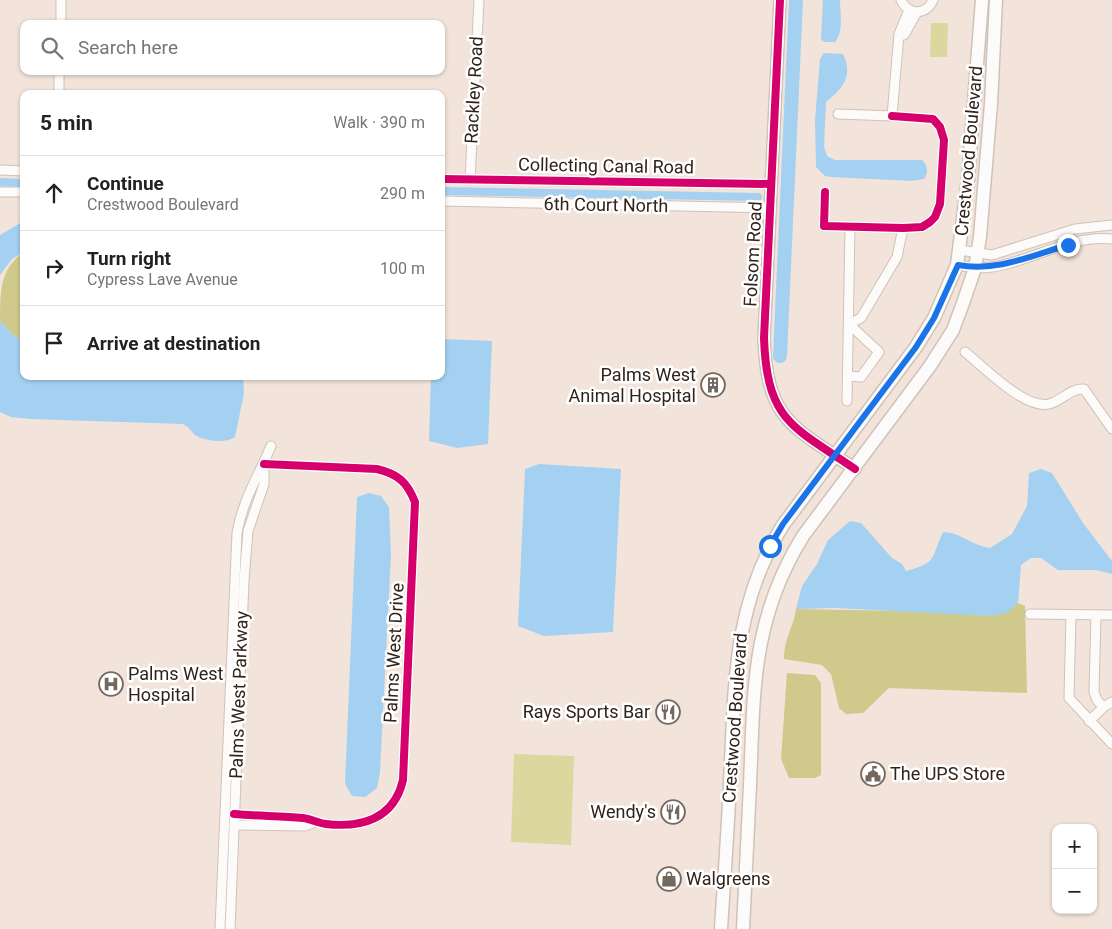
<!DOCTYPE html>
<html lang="en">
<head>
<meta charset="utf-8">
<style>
	body { margin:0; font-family:Roboto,sans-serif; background:#f2f2f2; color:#222 }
	.controls { position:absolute; right:15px; bottom:15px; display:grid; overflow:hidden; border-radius:10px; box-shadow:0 1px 4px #0004 }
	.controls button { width:45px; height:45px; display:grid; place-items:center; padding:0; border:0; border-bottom:1px solid #e0e0e0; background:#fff; color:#222; font:25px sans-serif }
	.stop { position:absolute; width:15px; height:15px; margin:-11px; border:4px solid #1a73e8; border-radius:50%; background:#fff }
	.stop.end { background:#1a73e8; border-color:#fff; box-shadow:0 1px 5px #0008 }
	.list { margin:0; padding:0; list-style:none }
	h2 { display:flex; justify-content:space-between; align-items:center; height:65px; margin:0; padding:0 20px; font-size:21px }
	h2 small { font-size:16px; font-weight:400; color:#767676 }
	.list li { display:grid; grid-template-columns:32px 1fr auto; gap:15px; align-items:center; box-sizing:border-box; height:75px; padding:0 20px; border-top:1px solid #e0e0e0 }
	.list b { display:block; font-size:19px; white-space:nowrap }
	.list p { margin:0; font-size:16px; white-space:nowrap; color:#767676 }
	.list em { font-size:16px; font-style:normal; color:#767676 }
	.icon { flex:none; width:28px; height:28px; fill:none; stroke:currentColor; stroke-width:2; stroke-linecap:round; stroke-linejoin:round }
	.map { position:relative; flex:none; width:1112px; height:929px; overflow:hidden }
	.search { position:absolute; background:#fff; box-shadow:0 1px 4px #0004; left:20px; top:20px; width:425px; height:55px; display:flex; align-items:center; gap:12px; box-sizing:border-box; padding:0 18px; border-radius:10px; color:#767676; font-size:19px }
	.panel { position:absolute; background:#fff; box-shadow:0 1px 4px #0004; left:20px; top:90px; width:425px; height:290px; border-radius:10px }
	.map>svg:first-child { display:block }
	.green { fill:#dbd79e }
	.forest { fill:#cfca8c }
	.water { fill:#a4d1f1 }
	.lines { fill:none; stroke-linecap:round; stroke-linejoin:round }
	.canal { stroke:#a4d1f1; stroke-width:8 }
	.river { stroke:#a4d1f1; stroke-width:14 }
	.minor-casing { stroke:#cec2b9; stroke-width:11 }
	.tertiary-casing { stroke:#cec2b9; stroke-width:14 }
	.secondary-casing { stroke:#cec2b9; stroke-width:15 }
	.minor { stroke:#fdfbf9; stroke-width:9 }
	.tertiary { stroke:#fdfbf9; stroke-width:11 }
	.secondary { stroke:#fdfbf9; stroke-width:12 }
	.cycleway-casing { stroke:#fff; stroke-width:11 }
	.cycleway { stroke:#d6006c; stroke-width:8 }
	.route { stroke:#1a73e8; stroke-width:6 }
	.labels { text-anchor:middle; stroke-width:5; stroke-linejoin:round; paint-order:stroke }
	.street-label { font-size:18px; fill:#2f231b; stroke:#fff }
	.poi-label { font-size:18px; fill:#2f231b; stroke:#fff; text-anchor:end }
</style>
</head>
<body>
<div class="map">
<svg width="1112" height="929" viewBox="0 0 1112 929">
	<rect width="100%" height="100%" fill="#f2e4da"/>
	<!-- green -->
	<g class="green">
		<polygon points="931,23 948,23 947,57 930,57"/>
		<polygon points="514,754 574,756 571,845 511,842"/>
	</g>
	<!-- forest -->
	<g class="forest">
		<path d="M24,252v90l-12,-8 -12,-13c0,-31 0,-52 24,-69z"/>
		<path d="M1018,603l7,3 2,87 -138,-5 -26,25 -17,1 -7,-6 -8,-34 -9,-9 -38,-6c-1,-18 10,-33 12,-50l210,4z"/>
		<polygon points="787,673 815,675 821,683 821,775 815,778 789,778 781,759"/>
	</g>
	<!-- water -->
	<g class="water">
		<path d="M823,0h17c0,12 4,33 -5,42h-10l-4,-2z"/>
		<path d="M824,53l19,1c11,22 -1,35 -17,48l-2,45 3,9 8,4h87c6,5 7,13 2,19l-12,2 -80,-4 -7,-1 -9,-9 -1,-47 5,-61z"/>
		<polygon points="24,221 24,252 12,259 0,275 0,235"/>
		<path d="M0,321l12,13 12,8v34h219l1,17 -9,44c-9,7 -31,4 -40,-2 -4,-4 -6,-8 -12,-11l-153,-5 -19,-2 -11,-5z"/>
		<polygon points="441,339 492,341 488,444 457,448 429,441 431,376 441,376"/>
		<polygon points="539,464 621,469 613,632 544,636 518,626 525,469"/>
		<path d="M1041,469l11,4 31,50 29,38v13l-16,-4h-38l-17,-12h-10l-10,7 -3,38 -11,10 -17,3 -155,-8 -39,1 6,-23 15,-22 11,-24 22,-19 11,2 31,35 10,6 4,7c32,-9 24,-11 37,-39 19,1 28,13 47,16l22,-14 15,-28 2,-33z"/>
		<polygon points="369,493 381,496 389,507 391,554 380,772 377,788 365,797 352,796 345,784 357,497"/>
	</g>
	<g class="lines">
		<!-- canal -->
		<g class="canal">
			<polyline points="0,182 24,183"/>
			<polyline points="441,191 758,197"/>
		</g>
		<!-- river -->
		<polyline class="river" points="780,356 796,0"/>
		<!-- minor casing -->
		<g class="minor-casing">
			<g id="minor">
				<path d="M901,0c7,15 25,16 32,0"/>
				<polyline points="61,24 61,0"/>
				<polyline points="904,35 917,12"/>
				<polyline points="59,94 59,71"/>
				<polyline points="838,114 892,116 899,34 909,10"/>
				<polyline points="0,170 24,171"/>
				<polyline points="441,179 771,184"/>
				<polyline points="470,180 479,0"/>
				<polyline points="0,192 24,192"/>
				<polyline points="825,192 824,226 903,228 922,227 930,222 935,217 940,204 944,140 940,127 933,119 892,116"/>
				<polyline points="441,201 770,208"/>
				<polyline points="960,250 992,255 1075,229 1112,225"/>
				<path d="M957,265c12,2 23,4 35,2 39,-5 79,-33 120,-28"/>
				<path d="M965,352c18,14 60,58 84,52 13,-3 21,-16 35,-15l28,40"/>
				<polyline points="848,376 861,377 879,352 849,324 861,318 897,257 903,228"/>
				<polyline points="847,401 850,226"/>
				<polyline points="1030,614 1112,615"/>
				<polyline points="1071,615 1069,698 1112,744"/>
				<polyline points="1096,615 1094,692 1097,700 1103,707"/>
				<polyline points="1089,721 1105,706 1112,702"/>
				<path d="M234,814c23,2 46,2 69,4 8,1 15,5 23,6 36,4 68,-5 77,-44l12,-278c-8,-20 -17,-28 -38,-33l-113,-5"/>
				<polyline points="234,825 305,826 315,822"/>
				<path d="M220,929l17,-396c6,-34 21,-56 34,-87"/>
				<polyline points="230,929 244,580 248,531 264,484 264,464"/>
			</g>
		</g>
		<!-- tertiary casing -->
		<g class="tertiary-casing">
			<path id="tertiary" d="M780,0l-16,338c3,83 28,88 91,131"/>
		</g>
		<!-- secondary casing -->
		<g class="secondary-casing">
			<g id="secondary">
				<path d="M721,929c3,-49 7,-99 9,-148 5,-93 2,-174 53,-256l133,-178 18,-29 23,-53 11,-86 14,-179"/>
				<path d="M743,929c2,-48 5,-96 7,-144 4,-94 1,-165 53,-249l127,-170 23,-36 10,-27 12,-35 5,-31 11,-133 5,-104"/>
			</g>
		</g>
		<!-- minor -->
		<use href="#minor" class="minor"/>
		<!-- tertiary -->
		<use href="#tertiary" class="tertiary"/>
		<!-- secondary -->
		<use href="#secondary" class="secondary"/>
		<!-- cycleway casing -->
		<g class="cycleway-casing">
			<g id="cycleway">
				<path d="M780,0l-16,338c3,83 28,88 91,131"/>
				<polyline points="441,179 771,184"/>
				<polyline points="825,192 824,226 903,228 922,227 930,222 935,217 940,204 944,140 940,127 933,119 892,116"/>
				<path d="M234,814c23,2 46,2 69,4 8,1 15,5 23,6 36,4 68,-5 77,-44l12,-278c-8,-20 -17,-28 -38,-33l-113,-5"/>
			</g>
		</g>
		<!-- cycleway -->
		<use href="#cycleway" class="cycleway"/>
	</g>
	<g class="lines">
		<!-- route -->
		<path class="route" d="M770,546l13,-22 133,-177 18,-29 24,-53c39,7 72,-9 110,-20"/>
	</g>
	<!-- icons -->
	<defs>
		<g id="building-ring" transform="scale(1.25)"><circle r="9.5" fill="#fff" stroke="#73675e" stroke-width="1.5"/><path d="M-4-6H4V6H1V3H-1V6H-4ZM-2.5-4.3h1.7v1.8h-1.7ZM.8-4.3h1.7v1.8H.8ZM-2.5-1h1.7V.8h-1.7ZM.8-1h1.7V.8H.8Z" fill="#73675e"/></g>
		<g id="hospital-ring" transform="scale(1.25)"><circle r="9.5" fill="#fff" stroke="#73675e" stroke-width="1.5"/><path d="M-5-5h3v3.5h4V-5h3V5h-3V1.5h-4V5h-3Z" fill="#73675e"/></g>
		<g id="restaurant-ring" transform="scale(1.25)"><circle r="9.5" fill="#fff" stroke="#73675e" stroke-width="1.5"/><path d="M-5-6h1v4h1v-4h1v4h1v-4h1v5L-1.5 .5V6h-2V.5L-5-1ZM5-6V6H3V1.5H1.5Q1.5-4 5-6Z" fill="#73675e"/></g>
		<g id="civic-ring" transform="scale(1.25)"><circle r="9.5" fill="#fff" stroke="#73675e" stroke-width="1.5"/><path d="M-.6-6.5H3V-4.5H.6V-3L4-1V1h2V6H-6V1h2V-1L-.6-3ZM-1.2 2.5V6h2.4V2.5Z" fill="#73675e"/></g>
		<g id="shop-ring" transform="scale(1.25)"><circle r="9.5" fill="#fff" stroke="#73675e" stroke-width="1.5"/><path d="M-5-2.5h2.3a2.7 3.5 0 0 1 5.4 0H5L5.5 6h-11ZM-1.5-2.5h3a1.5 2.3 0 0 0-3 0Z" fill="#73675e"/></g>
	</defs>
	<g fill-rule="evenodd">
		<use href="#building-ring" x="713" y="385"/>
		<use href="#hospital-ring" x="111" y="684"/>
		<use href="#restaurant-ring" x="668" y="712"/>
		<use href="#civic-ring" x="873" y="774"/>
		<use href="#restaurant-ring" x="673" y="812"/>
		<use href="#shop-ring" x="669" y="879"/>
	</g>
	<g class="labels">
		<!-- street labels -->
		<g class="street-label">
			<text transform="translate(474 90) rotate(-87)" y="6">Rackley Road</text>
			<text transform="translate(969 151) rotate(-85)" y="6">Crestwood Boulevard</text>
			<text transform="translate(606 166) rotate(1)" y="6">Collecting Canal Road</text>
			<text transform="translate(606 205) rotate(1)" y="6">6th Court North</text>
			<text transform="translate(753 254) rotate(-87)" y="6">Folsom Road</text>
			<text transform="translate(394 653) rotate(-87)" y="6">Palms West Drive</text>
			<text transform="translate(239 695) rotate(-88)" y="6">Palms West Parkway</text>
			<text transform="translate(735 718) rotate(-86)" y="6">Crestwood Boulevard</text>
		</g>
		<!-- poi labels -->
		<g class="poi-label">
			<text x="696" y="381">Palms West<tspan x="696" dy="21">Animal Hospital</tspan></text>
			<text x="128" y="680" text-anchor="start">Palms West<tspan x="128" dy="21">Hospital</tspan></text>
			<text x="650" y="718">Rays Sports Bar</text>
			<text x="890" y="780" text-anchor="start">The UPS Store</text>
			<text x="656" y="818">Wendy's</text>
			<text x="686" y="885" text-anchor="start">Walgreens</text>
		</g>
	</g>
</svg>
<div class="controls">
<button>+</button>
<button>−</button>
</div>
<div class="stop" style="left:770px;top:546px"></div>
<div class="stop end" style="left:1068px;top:245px"></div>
<div class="search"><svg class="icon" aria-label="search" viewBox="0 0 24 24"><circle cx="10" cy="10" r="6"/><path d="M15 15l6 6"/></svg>Search here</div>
<section class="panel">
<h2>5 min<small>Walk · 390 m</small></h2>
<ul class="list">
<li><svg class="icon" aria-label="ahead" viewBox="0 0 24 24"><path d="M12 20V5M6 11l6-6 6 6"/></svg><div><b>Continue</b><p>Crestwood Boulevard</p></div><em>290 m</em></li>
<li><svg class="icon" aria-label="right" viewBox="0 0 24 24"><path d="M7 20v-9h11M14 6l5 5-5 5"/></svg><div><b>Turn right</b><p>Cypress Lave Avenue</p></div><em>100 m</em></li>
<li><svg class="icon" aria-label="arrive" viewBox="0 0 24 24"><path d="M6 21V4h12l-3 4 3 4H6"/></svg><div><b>Arrive at destination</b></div></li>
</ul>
</section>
</div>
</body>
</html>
